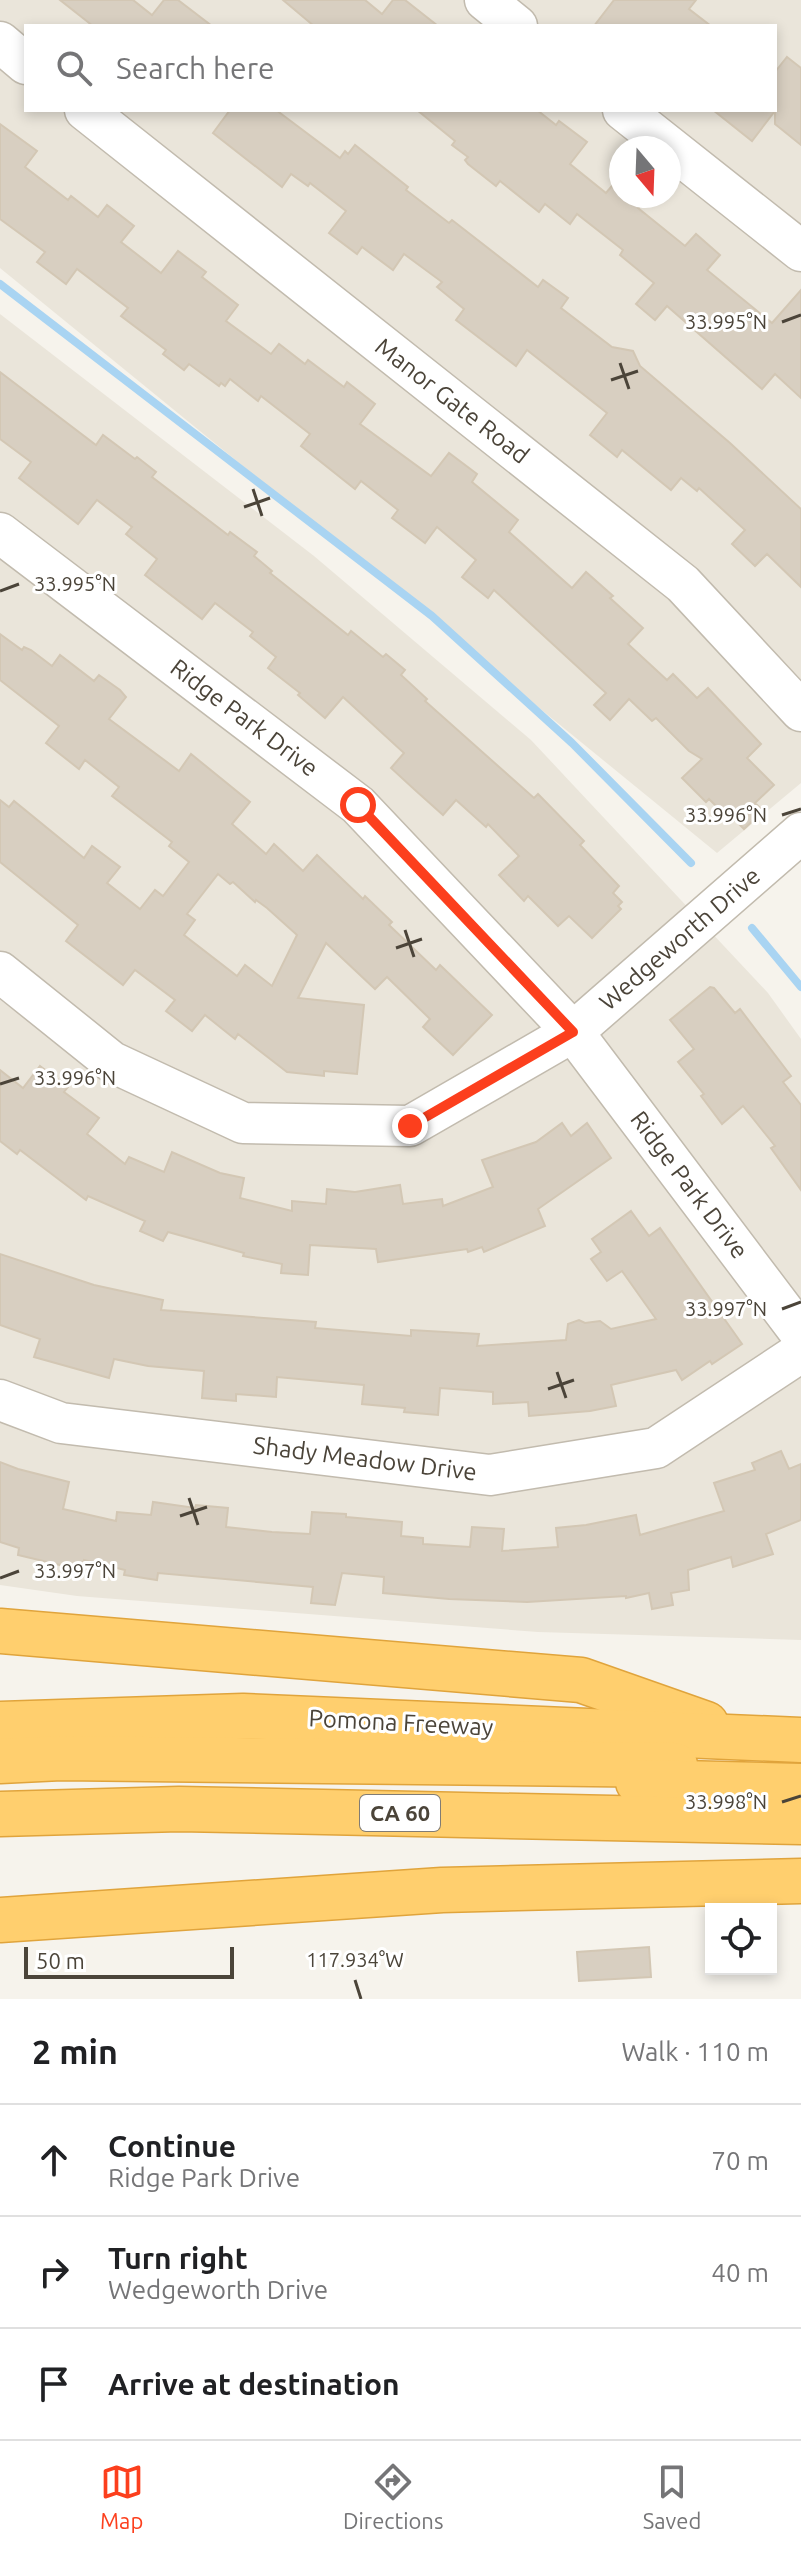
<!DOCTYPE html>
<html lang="en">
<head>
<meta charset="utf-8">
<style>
	body { margin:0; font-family:Ubuntu,sans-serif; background:#f2f2f2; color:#202124 }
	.controls { position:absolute; right:24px; bottom:24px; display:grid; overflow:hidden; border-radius:0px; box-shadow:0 4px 12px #0003 }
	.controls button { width:72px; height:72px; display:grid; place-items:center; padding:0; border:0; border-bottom:2px solid #e0e0e0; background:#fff; color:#202124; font:40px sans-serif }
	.compass { position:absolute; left:609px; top:136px; width:72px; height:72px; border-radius:50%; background:#fff; box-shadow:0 4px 12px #0003; rotate:161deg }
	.scale { position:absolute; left:24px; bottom:20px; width:210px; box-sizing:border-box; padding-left:8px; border:4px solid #4b4439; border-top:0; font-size:22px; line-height:28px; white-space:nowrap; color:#4b4439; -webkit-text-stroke:6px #fff; paint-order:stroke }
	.stop { position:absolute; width:24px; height:24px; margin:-18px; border:6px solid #fc3f1d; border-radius:50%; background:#fff }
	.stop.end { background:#fc3f1d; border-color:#fff; box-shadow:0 2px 8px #0008 }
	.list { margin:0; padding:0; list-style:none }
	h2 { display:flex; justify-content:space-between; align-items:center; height:104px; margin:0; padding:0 32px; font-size:34px }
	h2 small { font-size:26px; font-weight:400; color:#757577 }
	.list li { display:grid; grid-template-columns:52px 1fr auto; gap:24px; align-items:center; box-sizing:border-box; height:112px; padding:0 32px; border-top:2px solid #e0e0e0 }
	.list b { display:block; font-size:30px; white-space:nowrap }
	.list p { margin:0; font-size:26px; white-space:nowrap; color:#757577 }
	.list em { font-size:26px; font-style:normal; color:#757577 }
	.icon { flex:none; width:44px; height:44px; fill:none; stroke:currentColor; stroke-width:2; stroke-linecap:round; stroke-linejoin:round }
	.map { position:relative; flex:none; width:801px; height:1999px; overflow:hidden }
	.search { position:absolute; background:#fff; box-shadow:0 4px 12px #0003; left:24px; right:24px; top:24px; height:88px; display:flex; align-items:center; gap:20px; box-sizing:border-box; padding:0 28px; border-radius:0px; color:#757577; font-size:30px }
	.sheet { height:440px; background:#fff }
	nav { display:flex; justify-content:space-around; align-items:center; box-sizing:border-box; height:112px; border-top:2px solid #e0e0e0; background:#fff; font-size:22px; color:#757577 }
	nav a { display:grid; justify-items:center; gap:4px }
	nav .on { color:#fc3f1d }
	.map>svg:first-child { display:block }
	.residential { fill:#eae5da; fill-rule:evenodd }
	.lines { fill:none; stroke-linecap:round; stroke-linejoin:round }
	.stream { stroke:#a9d4f2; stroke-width:8 }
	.building { fill:#d8cfc1; stroke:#d3c7b4; stroke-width:2; fill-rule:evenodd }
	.minor-casing { stroke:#c2bbae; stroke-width:43 }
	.highway-casing { stroke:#e0a43c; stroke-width:47 }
	.minor { stroke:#fff; stroke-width:40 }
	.highway { stroke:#ffcf6e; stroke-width:44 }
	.route { stroke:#fc3f1d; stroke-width:10 }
	.ticks { fill:none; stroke:#4b4439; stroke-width:3 }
	.labels { text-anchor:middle; stroke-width:6; stroke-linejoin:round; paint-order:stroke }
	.shield { fill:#fff; stroke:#817c74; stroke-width:2 }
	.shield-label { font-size:22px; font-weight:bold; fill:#4b4439 }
	.street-label { font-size:24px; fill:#4b4439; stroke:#fff }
	.ticks-label { font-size:20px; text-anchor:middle; fill:#4b4439; stroke:#fff; stroke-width:6; stroke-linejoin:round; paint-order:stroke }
</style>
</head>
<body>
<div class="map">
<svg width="801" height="1999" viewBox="0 0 801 1999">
	<rect width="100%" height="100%" fill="#f6f3ec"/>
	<!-- residential -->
	<g class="residential">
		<path d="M0,0h801v783l-84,70 -717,-585zM26,26h749v84h-749zM621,148h48v48h-48z"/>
		<polygon points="0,314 314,556 531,740 768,993 801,1039 801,1640 538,1632 77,1596 0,1585"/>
	</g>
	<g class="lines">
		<!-- stream -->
		<g class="stream">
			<polyline points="0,284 432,616 572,743 691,863"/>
			<polyline points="752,928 801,987"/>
		</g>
	</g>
	<!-- building -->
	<g class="building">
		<polygon points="60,0 133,0 152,15 164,0 178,0 212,26 93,26"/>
		<polygon points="283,0 365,0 382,14 393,0 405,0 438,26 314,26"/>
		<polygon points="614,0 696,0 689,9 711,26 594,26"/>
		<polygon points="787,57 801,68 801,145 775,124 775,111 752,141 713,110 775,110 775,72"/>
		<polygon points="230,110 276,110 340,158 345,151 348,154 355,145 408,187 406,190 449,223 452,220 538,287 543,280 568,298 561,308 612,347 633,351 640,366 730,443 801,509 801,587 767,554 755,566 732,544 745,530 699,488 697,491 681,478 671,490 622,450 617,457 590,435 607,413 527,350 516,366 456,320 464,309 437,287 442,282 404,254 393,270 362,247 357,254 329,233 346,211 310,183 308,186 291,174 282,187 213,133"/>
		<polygon points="417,110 537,110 556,125 559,121 587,142 570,164 606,193 621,175 621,196 648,196 638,208 685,246 696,234 720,255 707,270 772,323 801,290 801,398 775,374 762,389 667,306 655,320 636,304 654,283 620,255 623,250 577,214 570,224 545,204 539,212 500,181 496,186 468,164 465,160 468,157 452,145 455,141"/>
		<polygon points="0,124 37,151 25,167 68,200 71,196 98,217 107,205 134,226 121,242 161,273 178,251 206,272 202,277 238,305 226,321 271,354 279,344 305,364 308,360 344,387 347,382 375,404 360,424 431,476 449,453 477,474 472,482 518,520 509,532 572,588 586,572 613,596 610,598 643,628 628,644 667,680 673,674 697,698 708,688 761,744 747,758 774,785 755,803 763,811 744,829 735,820 732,822 709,799 706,802 682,778 702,759 689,751 656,718 652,721 629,699 610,720 594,705 606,693 494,590 488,598 462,577 476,560 437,527 425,543 392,518 398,510 361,481 355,489 301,446 310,434 261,396 258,401 230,379 225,386 221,383 219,386 189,364 184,370 163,354 166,350 121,316 128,308 77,269 66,284 37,262 45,252 0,219"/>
		<polygon points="0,372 96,445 103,435 135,459 137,457 156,472 152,477 228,535 230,532 257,552 254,556 272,571 270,573 348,635 351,631 383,657 386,654 405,670 401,675 427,699 425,701 534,798 538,794 584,841 580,845 619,886 613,893 622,902 618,906 621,909 592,938 569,916 558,926 528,896 524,901 499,875 519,856 488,824 486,827 456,800 443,815 415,790 391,768 404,753 343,697 325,718 298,695 300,693 268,668 276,657 250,636 253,632 215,603 202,619 145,575 157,559 126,534 132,527 97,500 78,524 19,478 31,462 0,439"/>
		<path d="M0,634l22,16 2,-3 7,3 21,16 8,-11 34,26 5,-6 21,15 6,7 -17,22 70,52 12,-17 59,48 -18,22 34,30 8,-10 29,27 14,-16 46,44 2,-3 27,26 -3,3 47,45 4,-5 52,50 -39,40 -30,-28 7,-8 -43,-42 -12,12 -49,-46 -28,55 66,7 -7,69 -33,-3v5l-37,-4 -49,-38 -3,5 -30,-24 -13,16 -26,-20 9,-11 -40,-30 -12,15 -57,-44 12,-16 -78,-63v-62l9,7 5,-6 70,57 8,-12 28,21 -13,16 33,26 15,-19 8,6 26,-34 -20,-16 3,-4 -60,-46 7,-9 -34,-27 -6,9 -33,-26 13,-17 -59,-46zM218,874l12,10 3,-2 22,20 1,-2 11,8 30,27 -25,51 -27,-21 -8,11 -53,-41 11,-15 -8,-6z"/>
		<polygon points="710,987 714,988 735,1013 740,1009 791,1076 783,1082 801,1105 801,1190 771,1148 775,1146 743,1106 722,1124 701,1096 704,1094 678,1062 694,1049 670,1020"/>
		<polygon points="40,1066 68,1087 64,1092 99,1118 87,1134 125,1164 129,1157 164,1172 172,1152 220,1173 244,1178 240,1198 292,1211 292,1201 326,1204 327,1189 355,1192 400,1185 403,1204 442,1199 443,1206 493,1187 482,1160 536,1142 562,1123 571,1136 587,1123 611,1158 538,1209 545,1226 484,1252 482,1247 468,1252 467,1249 378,1262 376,1249 310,1245 308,1275 281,1273 282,1264 243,1256 244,1253 168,1232 163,1241 140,1231 145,1221 88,1196 86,1200 20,1150 17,1154 0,1141 0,1070 23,1088"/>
		<polygon points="631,1211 649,1236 660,1228 742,1344 712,1364 710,1361 682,1380 676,1370 611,1385 616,1406 590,1411 529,1416 528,1402 493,1404 493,1392 440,1388 438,1415 404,1412 405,1408 362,1404 364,1385 277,1377 276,1397 236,1394 236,1401 202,1398 204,1371 148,1366 114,1359 109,1378 34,1357 40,1339 0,1325 0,1254 94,1285 163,1300 161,1310 316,1322 315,1328 411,1336 411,1330 479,1334 477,1346 566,1340 568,1324 579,1320 585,1323 600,1321 611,1329 656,1319 622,1271 607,1281 591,1259 601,1252 592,1239"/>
		<polygon points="781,1451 789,1469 801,1464 801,1520 766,1534 773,1554 733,1567 731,1557 688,1570 689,1590 671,1593 673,1605 652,1609 649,1593 626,1598 626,1596 527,1602 449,1599 383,1593 384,1577 342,1573 335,1605 311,1603 313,1587 158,1573 157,1580 124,1575 125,1570 84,1560 81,1570 18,1555 19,1548 0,1542 0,1462 18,1469 69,1482 63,1509 116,1521 117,1512 151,1515 153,1502 195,1508 196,1505 228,1508 226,1527 272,1532 310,1534 312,1512 346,1514 346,1517 402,1522 401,1536 423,1538 423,1544 470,1547 472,1527 504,1529 502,1551 558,1547 556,1528 586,1525 636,1515 640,1535 724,1511 714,1483 755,1470 752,1463"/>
		<polygon points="649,1947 651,1977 579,1981 577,1952"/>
	</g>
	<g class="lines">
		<!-- minor casing -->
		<g class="minor-casing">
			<g id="minor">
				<polyline points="485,0 517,26"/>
				<polyline points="0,42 26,64"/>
				<polyline points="85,110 683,584 801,711"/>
				<polyline points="623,110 801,251"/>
				<polyline points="0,533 358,805 573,1032 801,1334"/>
				<polyline points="0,972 112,1062 243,1123 410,1126 573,1032 801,833"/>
				<polyline points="0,1400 61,1423 490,1475 656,1448 801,1352"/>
			</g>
		</g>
		<!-- highway casing -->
		<g class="highway-casing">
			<g id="highway">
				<polyline points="0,1631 581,1680 706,1724"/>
				<polyline points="0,1724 243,1716 801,1740"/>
				<polyline points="0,1761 61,1758 675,1765"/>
				<polyline points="638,1782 801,1786"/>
				<polyline points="0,1814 179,1809 801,1822"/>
				<polyline points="0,1920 442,1890 801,1881"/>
			</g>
		</g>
		<!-- minor -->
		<use href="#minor" class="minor"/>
		<!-- highway -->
		<use href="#highway" class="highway"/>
	</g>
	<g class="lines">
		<!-- route -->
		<polyline class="route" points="358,805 573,1032 410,1126"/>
	</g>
	<!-- ticks -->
	<path class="ticks" d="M782,322l19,-7M620,363l9,26M611,380l27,-9M253,489l9,27M244,507l26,-9M0,591l19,-7M782,815l19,-6M405,930l9,27M396,948l26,-9M0,1084l19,-6M782,1309l19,-7M557,1372l9,26M548,1389l26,-9M189,1498l9,27M180,1516l27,-9M0,1578l19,-7M782,1802l19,-6M355,1980l6,19"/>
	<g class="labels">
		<!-- shield labels -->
		<rect class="shield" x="360" y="1795" width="80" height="36" rx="6"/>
		<g class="shield-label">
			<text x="400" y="1821">CA 60</text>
		</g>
		<!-- street labels -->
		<g class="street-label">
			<text transform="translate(452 401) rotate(38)" y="8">Manor Gate Road</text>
			<text transform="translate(244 718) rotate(37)" y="8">Ridge Park Drive</text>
			<text transform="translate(680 939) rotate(-41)" y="8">Wedgeworth Drive</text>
			<text transform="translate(689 1185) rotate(53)" y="8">Ridge Park Drive</text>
			<text transform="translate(365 1459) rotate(7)" y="8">Shady Meadow Drive</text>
			<text transform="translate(401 1723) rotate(3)" y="8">Pomona Freeway</text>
		</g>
	</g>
	<g class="ticks-label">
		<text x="726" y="329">33.995°N</text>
		<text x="75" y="591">33.995°N</text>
		<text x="726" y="822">33.996°N</text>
		<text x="75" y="1085">33.996°N</text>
		<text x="726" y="1316">33.997°N</text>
		<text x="75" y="1578">33.997°N</text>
		<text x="726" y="1809">33.998°N</text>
		<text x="355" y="1967">117.934°W</text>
	</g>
</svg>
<div class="controls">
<button><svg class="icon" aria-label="locate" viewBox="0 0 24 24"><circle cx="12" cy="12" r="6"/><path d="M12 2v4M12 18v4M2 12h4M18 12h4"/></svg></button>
</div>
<svg class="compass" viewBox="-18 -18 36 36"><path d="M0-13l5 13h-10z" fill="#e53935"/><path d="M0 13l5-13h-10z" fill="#757577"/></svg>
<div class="scale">50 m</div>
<div class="stop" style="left:358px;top:805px"></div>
<div class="stop end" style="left:410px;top:1126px"></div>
<div class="search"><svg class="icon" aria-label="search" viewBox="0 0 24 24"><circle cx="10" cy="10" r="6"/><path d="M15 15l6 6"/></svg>Search here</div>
</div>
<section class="sheet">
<h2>2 min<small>Walk · 110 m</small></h2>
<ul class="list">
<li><svg class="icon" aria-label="ahead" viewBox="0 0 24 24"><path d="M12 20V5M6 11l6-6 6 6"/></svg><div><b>Continue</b><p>Ridge Park Drive</p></div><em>70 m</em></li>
<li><svg class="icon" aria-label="right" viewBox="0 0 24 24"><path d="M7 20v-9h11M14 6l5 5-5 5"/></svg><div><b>Turn right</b><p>Wedgeworth Drive</p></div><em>40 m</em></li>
<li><svg class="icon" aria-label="arrive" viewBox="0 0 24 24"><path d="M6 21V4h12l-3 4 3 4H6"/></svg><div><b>Arrive at destination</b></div></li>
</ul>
</section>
<nav>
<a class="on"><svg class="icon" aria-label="map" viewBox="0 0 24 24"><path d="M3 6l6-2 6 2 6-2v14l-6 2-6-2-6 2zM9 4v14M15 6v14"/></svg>Map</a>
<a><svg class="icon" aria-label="directions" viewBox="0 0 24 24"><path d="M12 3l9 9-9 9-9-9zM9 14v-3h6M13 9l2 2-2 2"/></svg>Directions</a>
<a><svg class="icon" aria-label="saved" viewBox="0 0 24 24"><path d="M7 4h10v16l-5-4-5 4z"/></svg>Saved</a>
</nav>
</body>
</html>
